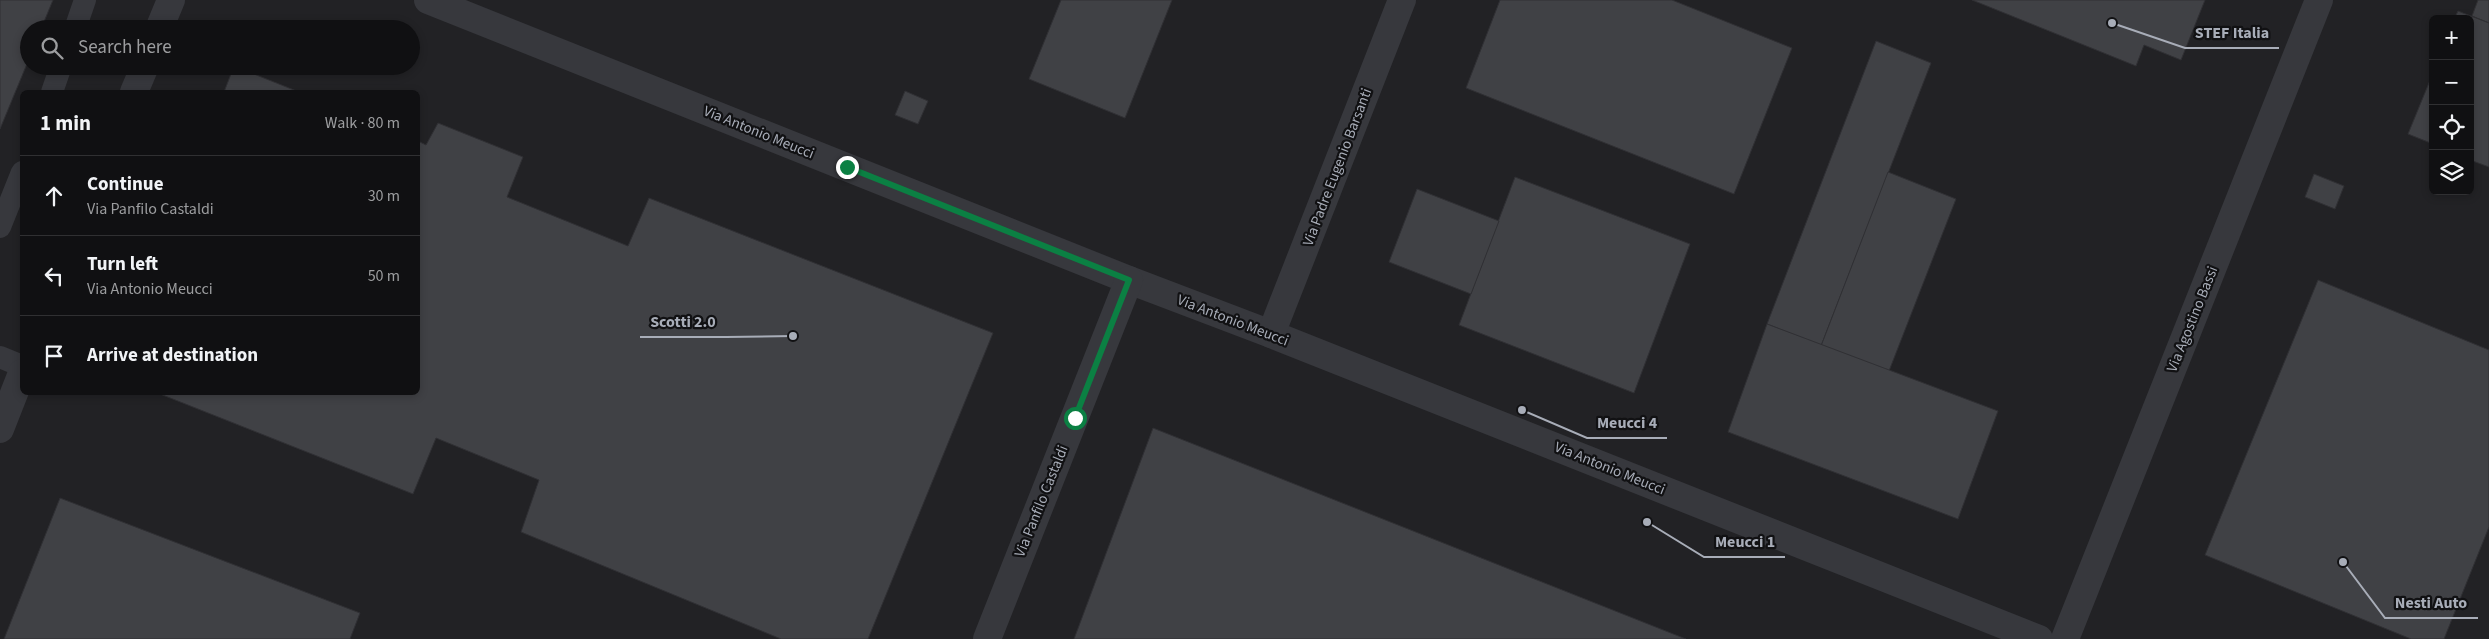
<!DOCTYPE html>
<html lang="en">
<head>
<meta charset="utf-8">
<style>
	body { margin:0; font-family:"Source Sans 3",sans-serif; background:#1e1e20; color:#f1f3f6 }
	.controls { position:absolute; right:15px; top:15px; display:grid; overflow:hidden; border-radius:8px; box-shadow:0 2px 8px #0003 }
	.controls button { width:45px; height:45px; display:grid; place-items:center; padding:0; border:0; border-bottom:1px solid #303032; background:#101012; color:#f1f3f6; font:25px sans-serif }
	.stop { position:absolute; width:15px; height:15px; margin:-11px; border:4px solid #0b8043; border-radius:50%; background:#fff }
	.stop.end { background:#0b8043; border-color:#fff; box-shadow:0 1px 5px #0008 }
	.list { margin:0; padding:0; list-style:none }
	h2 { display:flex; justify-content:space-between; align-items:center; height:65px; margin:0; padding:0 20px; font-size:21px }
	h2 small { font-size:16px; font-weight:400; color:#9c9d9f }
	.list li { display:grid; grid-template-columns:32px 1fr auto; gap:15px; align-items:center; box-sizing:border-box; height:80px; padding:0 20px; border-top:1px solid #303032 }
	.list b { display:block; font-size:19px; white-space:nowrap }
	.list p { margin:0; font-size:16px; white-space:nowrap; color:#9c9d9f }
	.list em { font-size:16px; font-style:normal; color:#9c9d9f }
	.icon { flex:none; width:28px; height:28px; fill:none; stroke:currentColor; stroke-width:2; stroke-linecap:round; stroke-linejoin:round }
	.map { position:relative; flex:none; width:2489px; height:639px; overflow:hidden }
	.search { position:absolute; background:#101012; box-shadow:0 2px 8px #0003; left:20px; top:20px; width:400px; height:55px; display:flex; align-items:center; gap:12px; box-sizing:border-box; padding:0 18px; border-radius:28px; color:#9c9d9f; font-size:19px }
	.panel { position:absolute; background:#101012; box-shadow:0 2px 8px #0003; left:20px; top:90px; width:400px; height:305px; border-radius:8px }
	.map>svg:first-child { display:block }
	.built { fill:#222225; fill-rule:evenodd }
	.building { fill:#404145; stroke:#303034 }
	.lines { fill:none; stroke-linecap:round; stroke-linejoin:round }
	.service { stroke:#37383d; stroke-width:22 }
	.minor { stroke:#37383d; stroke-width:28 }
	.route { stroke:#0b8043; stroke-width:6 }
	.labels { text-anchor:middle; stroke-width:4.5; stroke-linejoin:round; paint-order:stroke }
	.street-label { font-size:15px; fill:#a8adb8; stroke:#111113 }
	.leader { fill:none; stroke:#a8adb8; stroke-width:2 }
	.callout-dot { fill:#a8adb8; stroke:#111113; stroke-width:2 }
	.callout-label { font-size:16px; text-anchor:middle; font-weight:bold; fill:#a8adb8; stroke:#111113; stroke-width:4.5; stroke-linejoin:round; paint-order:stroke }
</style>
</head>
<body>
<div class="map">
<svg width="2489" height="639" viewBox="0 0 2489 639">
	<rect width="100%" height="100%" fill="#161618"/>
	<!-- built -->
	<path class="built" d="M0,0h2489v639h-2489zM2433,19h37v172h-37zM29,29h382v37h-382zM22,92h396v300h-396z"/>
	<!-- building -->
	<g class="building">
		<polygon points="0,0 53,0 41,29 29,29 29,59 0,129"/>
		<polygon points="1061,0 1172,0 1125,118 1029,79"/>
		<polygon points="1500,0 1672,0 1792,48 1734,194 1466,88"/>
		<polygon points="1972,0 2205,0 2181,60 2144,45 2136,66"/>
		<polygon points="2478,0 2489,0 2489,23 2472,16"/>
		<polygon points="2458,11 2489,23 2489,167 2470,160 2470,19 2454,19"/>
		<polygon points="1876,41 1931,63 1821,346 1767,324"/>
		<polygon points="234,66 299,92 224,92"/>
		<polygon points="2433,73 2433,144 2408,134"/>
		<polygon points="905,91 928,101 918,124 895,115"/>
		<polygon points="438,123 523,157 507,197 628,246 649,198 993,333 868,639 781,639 521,532 539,480 436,438 413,494 155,392 418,392 418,141 426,145"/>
		<polygon points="1888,172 1956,199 1889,371 1821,346"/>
		<polygon points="2314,174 2344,186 2335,209 2305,197"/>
		<polygon points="1515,177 1690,244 1634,393 1459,325"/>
		<polygon points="1417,189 1499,221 1471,294 1389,262"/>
		<polygon points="2318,280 2489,350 2489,527 2444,639 2411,639 2205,555"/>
		<polygon points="1767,324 1998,411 1958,519 1728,432"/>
		<polygon points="1153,428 1686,639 1074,639"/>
		<polygon points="60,498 360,613 350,639 4,639"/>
	</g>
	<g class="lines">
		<!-- service -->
		<g class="service">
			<polyline points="75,29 85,0"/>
			<polyline points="52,92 61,66"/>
			<polyline points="0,227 22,172"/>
			<polyline points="0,357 22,366"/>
		</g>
		<!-- minor -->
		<g class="minor">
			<polyline points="428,0 1129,280 1271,334 2039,639"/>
			<polyline points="159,29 171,0"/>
			<polyline points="134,92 145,66"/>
			<polyline points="1271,334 1402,0"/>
			<polyline points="0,429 22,373"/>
			<polyline points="987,639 1129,280"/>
			<polyline points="2065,639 2319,0"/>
		</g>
	</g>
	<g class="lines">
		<!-- route -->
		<polyline class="route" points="847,167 1129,280 1075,418"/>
	</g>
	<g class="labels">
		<!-- street labels -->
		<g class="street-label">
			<text transform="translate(759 132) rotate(22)" y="5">Via Antonio Meucci</text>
			<text transform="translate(1337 167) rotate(-69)" y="5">Via Padre Eugenio Barsanti</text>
			<text transform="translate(2192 319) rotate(-68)" y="5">Via Agostino Bassi</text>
			<text transform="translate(1233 320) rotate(21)" y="5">Via Antonio Meucci</text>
			<text transform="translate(1610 468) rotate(22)" y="5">Via Antonio Meucci</text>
			<text transform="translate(1041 501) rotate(-68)" y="5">Via Panfilo Castaldi</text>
		</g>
	</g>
	<!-- callouts -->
	<path class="leader" d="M2112 23L2185 48H2279M793 336L726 337H640M1522 410L1587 438H1667M1647 522L1704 557H1785M2343 562L2385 618H2478"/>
	<g class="callout-dot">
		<circle cx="2112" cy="23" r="5"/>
		<circle cx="793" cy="336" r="5"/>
		<circle cx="1522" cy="410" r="5"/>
		<circle cx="1647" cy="522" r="5"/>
		<circle cx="2343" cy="562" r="5"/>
	</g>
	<g class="callout-label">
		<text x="2232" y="38">STEF Italia</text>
		<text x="683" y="327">Scotti 2.0</text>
		<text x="1627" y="428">Meucci 4</text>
		<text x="1745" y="547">Meucci 1</text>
		<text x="2431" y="608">Nesti Auto</text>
	</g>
</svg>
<div class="controls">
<button>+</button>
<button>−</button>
<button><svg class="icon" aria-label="locate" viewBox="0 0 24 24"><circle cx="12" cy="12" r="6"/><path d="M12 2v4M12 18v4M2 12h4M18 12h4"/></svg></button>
<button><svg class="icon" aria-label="layers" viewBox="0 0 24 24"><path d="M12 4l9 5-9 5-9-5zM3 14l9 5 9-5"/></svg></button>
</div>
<div class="stop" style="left:1075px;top:418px"></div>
<div class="stop end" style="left:847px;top:167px"></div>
<div class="search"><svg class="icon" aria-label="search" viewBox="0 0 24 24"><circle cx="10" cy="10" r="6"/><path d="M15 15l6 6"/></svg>Search here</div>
<section class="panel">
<h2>1 min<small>Walk · 80 m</small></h2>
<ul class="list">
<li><svg class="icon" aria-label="ahead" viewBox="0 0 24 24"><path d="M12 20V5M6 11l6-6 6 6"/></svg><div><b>Continue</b><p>Via Panfilo Castaldi</p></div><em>30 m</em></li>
<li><svg class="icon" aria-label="left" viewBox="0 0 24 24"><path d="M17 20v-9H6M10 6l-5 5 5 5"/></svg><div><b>Turn left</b><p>Via Antonio Meucci</p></div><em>50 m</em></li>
<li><svg class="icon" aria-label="arrive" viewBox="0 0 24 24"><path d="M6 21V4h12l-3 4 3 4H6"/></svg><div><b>Arrive at destination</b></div></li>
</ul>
</section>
</div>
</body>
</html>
